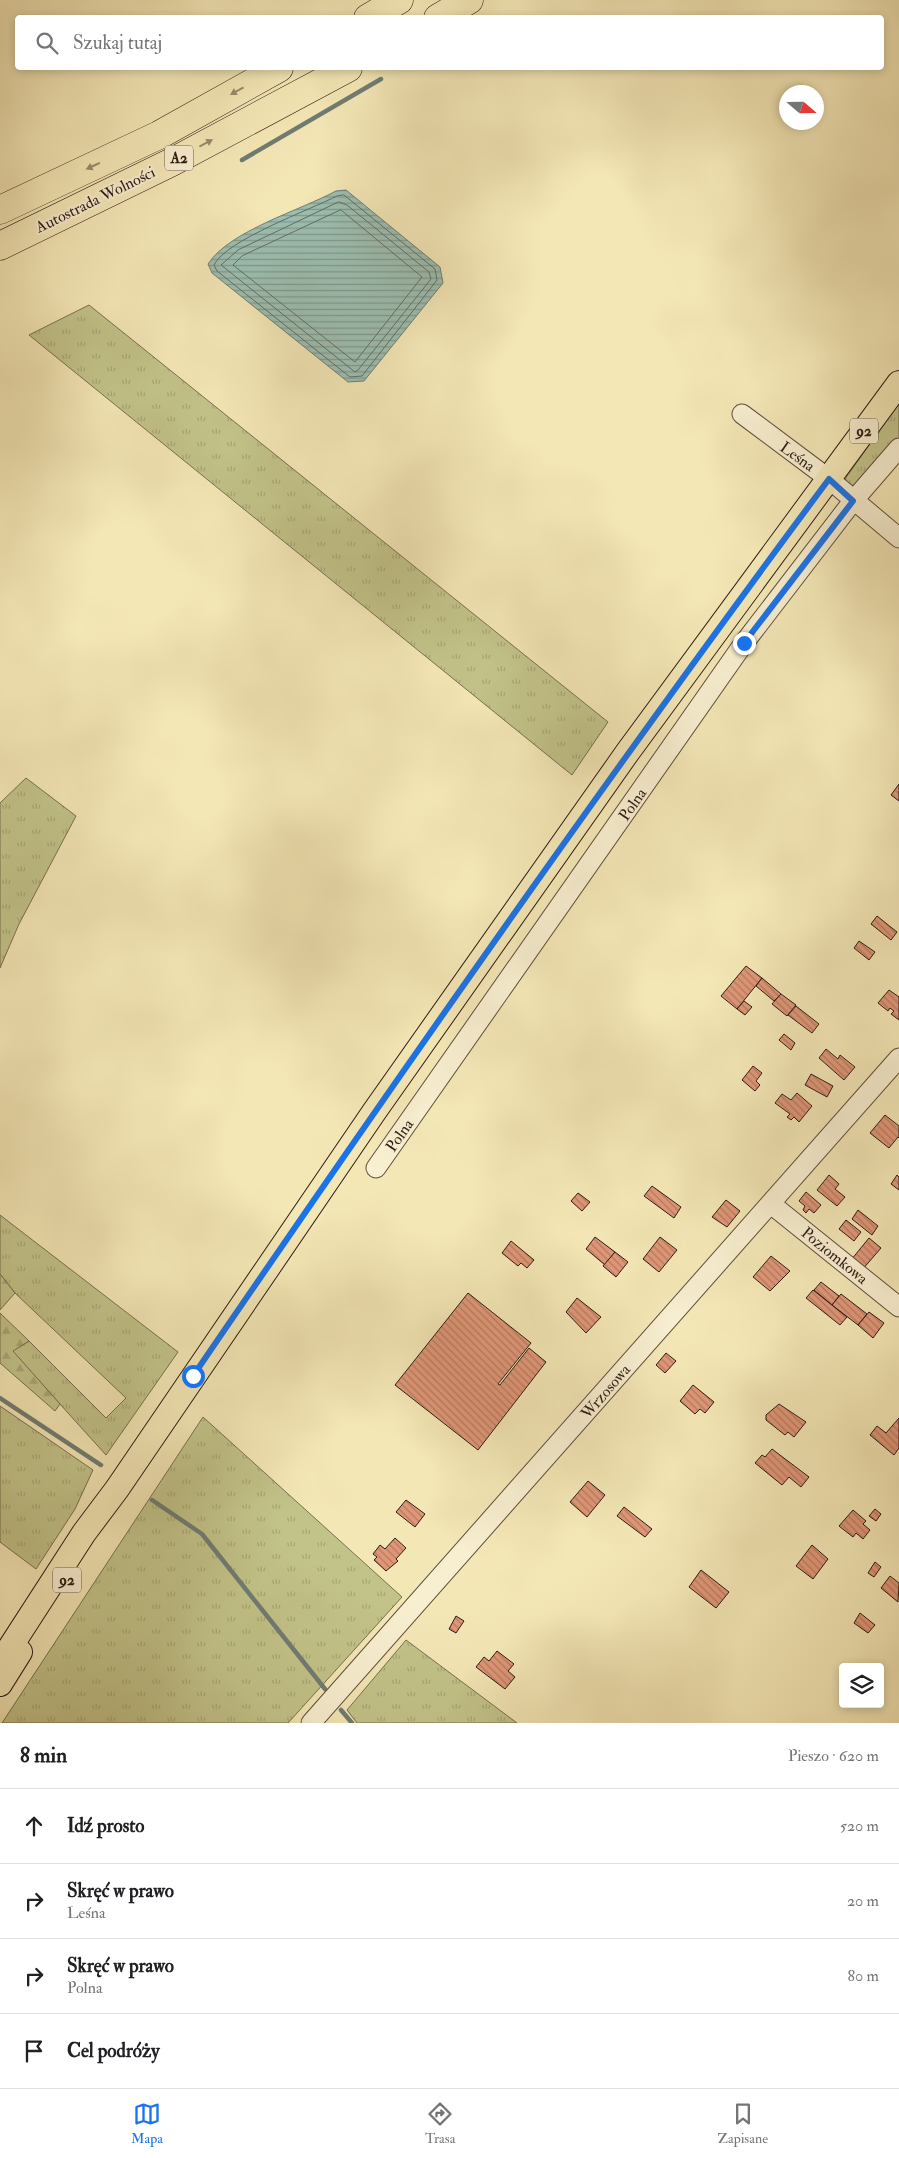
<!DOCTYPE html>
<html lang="pl">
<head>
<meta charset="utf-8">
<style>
	body { margin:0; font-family:"IM FELL Double Pica",serif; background:#f2f2f2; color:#202124 }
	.controls { position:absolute; right:15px; bottom:15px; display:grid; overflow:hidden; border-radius:5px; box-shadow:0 2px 8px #0003 }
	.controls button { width:45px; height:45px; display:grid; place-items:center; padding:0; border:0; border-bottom:1px solid #e0e0e0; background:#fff; color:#202124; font:25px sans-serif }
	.compass { position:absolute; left:779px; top:85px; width:45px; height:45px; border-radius:50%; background:#fff; box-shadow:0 2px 8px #0003; rotate:110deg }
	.stop { position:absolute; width:15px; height:15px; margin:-11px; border:4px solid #1a73e8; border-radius:50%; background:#fff }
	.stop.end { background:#1a73e8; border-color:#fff; box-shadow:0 1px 5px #0008 }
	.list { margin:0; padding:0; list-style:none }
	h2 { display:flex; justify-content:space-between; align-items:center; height:65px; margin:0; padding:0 20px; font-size:21px }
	h2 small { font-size:16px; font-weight:400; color:#757577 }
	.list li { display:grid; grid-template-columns:32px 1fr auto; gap:15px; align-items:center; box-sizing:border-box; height:75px; padding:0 20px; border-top:1px solid #e0e0e0 }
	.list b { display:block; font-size:19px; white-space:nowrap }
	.list p { margin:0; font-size:16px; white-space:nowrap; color:#757577 }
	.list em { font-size:16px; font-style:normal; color:#757577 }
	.icon { flex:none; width:28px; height:28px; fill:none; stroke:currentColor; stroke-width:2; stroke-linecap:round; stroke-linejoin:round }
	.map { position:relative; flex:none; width:899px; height:1723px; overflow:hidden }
	.search { position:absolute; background:#fff; box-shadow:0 2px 8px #0003; left:15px; right:15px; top:15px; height:55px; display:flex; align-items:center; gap:12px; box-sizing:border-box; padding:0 18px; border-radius:5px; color:#757577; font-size:19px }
	.sheet { height:365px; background:#fff }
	nav { display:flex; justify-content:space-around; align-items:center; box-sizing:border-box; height:70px; border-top:1px solid #e0e0e0; background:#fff; font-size:14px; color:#757577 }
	nav a { display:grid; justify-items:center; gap:2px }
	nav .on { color:#1a73e8 }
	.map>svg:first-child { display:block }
	.grass { fill:url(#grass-tufts); stroke:#786f4e }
	.forest { fill:url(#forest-firs); stroke:#786f4e }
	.water { fill:url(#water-rules); stroke:#707d73 }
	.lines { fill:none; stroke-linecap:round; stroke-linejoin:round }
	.shore { stroke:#646d63; stroke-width:1 }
	.stream { stroke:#707d73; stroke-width:4.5 }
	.building { fill:url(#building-back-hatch); stroke:#2d1b14 }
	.minor-casing { stroke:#5f4e3c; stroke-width:21 }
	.major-casing { stroke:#2d1b14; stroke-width:26 }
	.highway-casing { stroke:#2d1b14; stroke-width:29 }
	.minor { stroke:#f8efd0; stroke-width:19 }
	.major { stroke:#f4e7b6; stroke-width:24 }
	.highway { stroke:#f4e7b6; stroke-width:28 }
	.oneway { fill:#9a8b6d }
	.route { stroke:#1a73e8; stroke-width:6 }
	.labels { text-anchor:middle; stroke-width:4; stroke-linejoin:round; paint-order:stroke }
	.shield { fill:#f8efd0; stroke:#6a5b4c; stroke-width:1 }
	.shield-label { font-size:15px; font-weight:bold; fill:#2d1b14 }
	.street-label { font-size:16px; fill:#2d1b14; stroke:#f8efd0 }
</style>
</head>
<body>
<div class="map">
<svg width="899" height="1723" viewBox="0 0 899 1723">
	<defs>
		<pattern id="grass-tufts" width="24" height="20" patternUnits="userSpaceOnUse" patternTransform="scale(1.25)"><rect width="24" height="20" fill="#c2c389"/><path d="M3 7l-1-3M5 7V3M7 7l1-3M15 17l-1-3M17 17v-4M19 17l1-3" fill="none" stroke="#a7a775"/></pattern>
		<pattern id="forest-firs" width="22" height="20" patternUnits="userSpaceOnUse" patternTransform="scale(1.25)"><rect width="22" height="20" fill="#c2c389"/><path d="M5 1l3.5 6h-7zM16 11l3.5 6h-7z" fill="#a7a775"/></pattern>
		<pattern id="water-rules" width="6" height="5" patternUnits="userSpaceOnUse" patternTransform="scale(1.25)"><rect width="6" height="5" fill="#9cbfb2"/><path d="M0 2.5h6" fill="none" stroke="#809a90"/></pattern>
		<pattern id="building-back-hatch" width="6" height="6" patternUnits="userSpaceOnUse" patternTransform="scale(1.25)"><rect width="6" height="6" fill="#e09778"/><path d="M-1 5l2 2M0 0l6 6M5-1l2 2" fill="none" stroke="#b67a61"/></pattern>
	</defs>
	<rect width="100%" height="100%" fill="#f4e7b6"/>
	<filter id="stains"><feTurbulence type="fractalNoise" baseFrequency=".004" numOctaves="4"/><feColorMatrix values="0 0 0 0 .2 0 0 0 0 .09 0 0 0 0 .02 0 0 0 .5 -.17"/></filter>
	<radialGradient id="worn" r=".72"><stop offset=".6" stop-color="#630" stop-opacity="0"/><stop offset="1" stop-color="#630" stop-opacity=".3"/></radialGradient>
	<!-- grass -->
	<g class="grass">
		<polygon points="89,305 608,722 572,775 29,335"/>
		<polygon points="899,403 899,440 855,486 849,485 845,479"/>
		<polygon points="26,778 76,816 19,924 0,968 0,803"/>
		<polygon points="0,1215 178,1352 106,1455 12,1351 29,1341 106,1418 126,1398 15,1293 0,1274"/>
		<polygon points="0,1406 93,1470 75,1509 36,1569 0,1542"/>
		<polygon points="203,1417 402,1597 288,1723 2,1723"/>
		<polygon points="406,1640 517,1723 357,1723 347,1710"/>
	</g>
	<!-- forest -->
	<g class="forest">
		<polygon points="0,1274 15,1293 0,1310"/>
		<polygon points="0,1313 29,1341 13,1351 60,1404 55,1411 0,1363"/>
	</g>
	<!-- water -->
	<path class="water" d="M346,190l94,77 3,16 -79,98 -16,1 -136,-109 -4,-9c21,-33 93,-54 128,-73z"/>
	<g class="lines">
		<!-- shore -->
		<g class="shore">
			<path d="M344,195l91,74 2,11 -75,96 -12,1 -133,-106 -3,-6c12,-25 96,-55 123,-69z"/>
			<polygon points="339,202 347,205 429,272 431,279 358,370 355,372 221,265 238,250"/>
			<polygon points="341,210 422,277 355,362 233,265 242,256"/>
		</g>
		<!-- stream -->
		<g class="stream">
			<polyline points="242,160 381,79"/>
			<polyline points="0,1398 101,1465"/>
			<polyline points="152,1500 202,1534 325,1689"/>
			<polyline points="341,1710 352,1723"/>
		</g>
	</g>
	<!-- building -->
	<g class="building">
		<polygon points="899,784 899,801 891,795"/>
		<polygon points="877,916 897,932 891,940 871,924"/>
		<polygon points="859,941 875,952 869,960 854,948"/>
		<polygon points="746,966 762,978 737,1009 721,996"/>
		<polygon points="762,978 781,994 774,1001 756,986"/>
		<polygon points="889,990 899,997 899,1020 891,1014 894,1011 890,1008 888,1011 878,1003"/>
		<polygon points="781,994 796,1005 787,1016 772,1004"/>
		<polygon points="744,1001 752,1007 745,1015 737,1009"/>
		<polygon points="796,1006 819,1024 812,1033 788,1015"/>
		<polygon points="784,1034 795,1043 791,1050 779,1040"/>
		<polygon points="826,1049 838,1059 840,1055 855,1067 844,1080 819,1058"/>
		<polygon points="753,1066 762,1073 756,1081 760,1085 755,1091 742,1080"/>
		<polygon points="811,1074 833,1086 827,1097 805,1085"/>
		<polygon points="797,1093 812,1106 799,1122 794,1117 791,1120 787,1117 790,1114 775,1103 782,1094 791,1100"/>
		<polygon points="885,1115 899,1126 899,1138 898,1137 889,1148 870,1133"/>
		<polygon points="829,1175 839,1184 835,1189 845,1197 837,1206 817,1190"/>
		<polygon points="897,1175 899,1177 899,1190 891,1184"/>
		<polygon points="652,1186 681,1207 674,1218 644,1196"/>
		<polygon points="806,1192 821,1205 814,1213 809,1209 806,1213 803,1210 805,1206 799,1201"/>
		<polygon points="578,1193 590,1202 582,1211 571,1201"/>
		<polygon points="726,1200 740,1211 727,1227 712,1217"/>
		<polygon points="858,1210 878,1226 872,1235 852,1219"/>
		<polygon points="846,1220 861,1232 854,1241 839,1229"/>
		<polygon points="595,1237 615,1252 605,1265 586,1249"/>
		<polygon points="660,1237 677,1250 659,1272 643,1259"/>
		<polygon points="869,1238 881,1248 862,1270 851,1260"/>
		<polygon points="511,1241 534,1260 527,1268 521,1263 518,1266 502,1253"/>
		<polygon points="615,1252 628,1262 616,1277 603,1266"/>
		<polygon points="771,1256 790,1271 770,1291 753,1277"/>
		<polygon points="821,1282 839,1296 832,1305 814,1290"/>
		<polygon points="813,1290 847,1317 840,1325 806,1298"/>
		<polygon points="468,1293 531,1343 498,1384 500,1385 529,1348 546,1362 478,1450 395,1385"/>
		<polygon points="841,1294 867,1314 858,1325 832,1305"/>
		<polygon points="577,1298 601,1317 586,1333 566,1312"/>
		<polygon points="869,1312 884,1323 873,1338 858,1325"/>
		<polygon points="666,1353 676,1361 665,1373 656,1365"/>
		<polygon points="693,1385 714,1402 705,1413 700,1409 695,1414 680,1401"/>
		<polygon points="779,1404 806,1422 794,1437 788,1432 785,1435 766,1420 766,1415"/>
		<polygon points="899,1418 899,1448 894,1455 870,1435 877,1426 886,1433"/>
		<polygon points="772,1449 809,1477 801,1487 789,1477 782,1485 755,1463 762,1455 765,1457"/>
		<polygon points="588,1481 605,1495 587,1517 570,1502"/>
		<polygon points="406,1500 425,1514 415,1527 396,1512"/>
		<polygon points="624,1507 652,1529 645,1537 617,1516"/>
		<polygon points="875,1509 881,1514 876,1521 869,1516"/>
		<polygon points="853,1510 866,1521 863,1524 870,1530 863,1539 856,1533 853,1537 839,1526"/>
		<polygon points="395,1538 406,1548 396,1559 398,1561 386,1571 374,1560 377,1557 373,1554 380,1545 385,1549"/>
		<polygon points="812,1545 828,1559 813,1579 796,1566"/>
		<polygon points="875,1562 881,1567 874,1577 868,1573"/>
		<polygon points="701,1570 729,1592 716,1608 689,1587"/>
		<polygon points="890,1576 899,1583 898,1602 881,1588"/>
		<polygon points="860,1613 875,1625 868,1633 854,1623"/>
		<polygon points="456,1616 464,1621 456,1633 449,1629"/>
		<polygon points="497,1651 514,1664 508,1671 515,1677 505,1689 476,1667 484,1657 489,1661"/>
	</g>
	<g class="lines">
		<!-- minor casing -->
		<g class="minor-casing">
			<g id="minor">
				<polyline points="742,414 829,479 899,538"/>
				<polyline points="376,1168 744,643 853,501 899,448"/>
				<polyline points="771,1204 899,1307"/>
				<polyline points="311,1723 899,1058"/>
			</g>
		</g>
		<!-- major casing -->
		<g class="major-casing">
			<g id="major">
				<polyline points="0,1663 84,1533 117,1489 374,1112 627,753 899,383"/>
				<polyline points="0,1684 20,1652"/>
			</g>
		</g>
		<!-- highway casing -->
		<g class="highway-casing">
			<g id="highway">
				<polyline points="368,18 399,0"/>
				<polyline points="438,18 469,0"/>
				<polyline points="0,210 159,135 279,68"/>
				<polyline points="0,246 172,162 348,68"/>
			</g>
		</g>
		<!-- minor -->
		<use href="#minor" class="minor"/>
		<!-- major -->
		<use href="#major" class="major"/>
		<!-- highway -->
		<use href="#highway" class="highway"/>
	</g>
	<!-- one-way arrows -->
	<defs><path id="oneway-solid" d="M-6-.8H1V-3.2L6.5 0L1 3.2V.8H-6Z" transform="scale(1.25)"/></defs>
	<g class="oneway">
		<use href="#oneway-solid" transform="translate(237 91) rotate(151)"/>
		<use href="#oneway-solid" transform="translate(206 143) rotate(-28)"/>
		<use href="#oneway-solid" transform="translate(93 166) rotate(155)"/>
	</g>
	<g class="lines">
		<!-- route -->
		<path class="route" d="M193,1376c207,-303 417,-603 636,-897l24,22 -109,142"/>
	</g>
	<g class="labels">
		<!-- shield labels -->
		<g class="shield">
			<rect x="165" y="145.5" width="28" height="25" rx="4"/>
			<rect x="850" y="418.5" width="28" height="25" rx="4"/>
			<rect x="53" y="1567.5" width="28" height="25" rx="4"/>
		</g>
		<g class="shield-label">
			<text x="179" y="163">A2</text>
			<text x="864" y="436">92</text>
			<text x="67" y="1585">92</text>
		</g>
		<!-- street labels -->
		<g class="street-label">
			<text transform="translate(95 199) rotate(-26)" y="6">Autostrada Wolności</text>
			<text transform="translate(798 456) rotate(36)" y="6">Leśna</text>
			<text transform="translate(632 804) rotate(-55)" y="6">Polna</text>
			<text transform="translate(399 1135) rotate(-55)" y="6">Polna</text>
			<text transform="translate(835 1255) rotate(39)" y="6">Poziomkowa</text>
			<text transform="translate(605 1391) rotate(-49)" y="6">Wrzosowa</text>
		</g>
	</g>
	<rect width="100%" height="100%" filter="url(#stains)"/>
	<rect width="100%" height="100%" fill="url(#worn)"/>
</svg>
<div class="controls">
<button><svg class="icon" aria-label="layers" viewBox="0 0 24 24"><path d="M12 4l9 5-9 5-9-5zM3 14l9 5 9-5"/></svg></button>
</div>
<svg class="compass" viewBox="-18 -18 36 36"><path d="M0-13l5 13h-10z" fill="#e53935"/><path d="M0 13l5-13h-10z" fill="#757577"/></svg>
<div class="stop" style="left:193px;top:1376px"></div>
<div class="stop end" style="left:744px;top:643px"></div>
<div class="search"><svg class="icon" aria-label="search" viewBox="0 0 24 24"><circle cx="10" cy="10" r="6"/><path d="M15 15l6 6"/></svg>Szukaj tutaj</div>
</div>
<section class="sheet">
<h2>8 min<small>Pieszo · 620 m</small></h2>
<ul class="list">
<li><svg class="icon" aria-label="ahead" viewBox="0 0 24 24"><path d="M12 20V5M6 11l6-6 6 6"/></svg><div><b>Idź prosto</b></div><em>520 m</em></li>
<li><svg class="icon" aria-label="right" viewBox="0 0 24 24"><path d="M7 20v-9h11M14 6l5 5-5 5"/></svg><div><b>Skręć w prawo</b><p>Leśna</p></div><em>20 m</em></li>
<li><svg class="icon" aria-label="right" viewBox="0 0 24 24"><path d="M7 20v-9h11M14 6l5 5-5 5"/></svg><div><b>Skręć w prawo</b><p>Polna</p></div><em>80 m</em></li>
<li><svg class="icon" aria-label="arrive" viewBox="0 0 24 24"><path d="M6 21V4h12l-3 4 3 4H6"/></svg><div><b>Cel podróży</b></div></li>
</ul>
</section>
<nav>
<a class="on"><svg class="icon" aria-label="map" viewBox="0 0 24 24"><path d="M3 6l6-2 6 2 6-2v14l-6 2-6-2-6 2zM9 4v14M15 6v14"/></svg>Mapa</a>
<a><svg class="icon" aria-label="directions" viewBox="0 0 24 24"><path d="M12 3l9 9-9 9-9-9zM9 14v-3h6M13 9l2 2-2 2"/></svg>Trasa</a>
<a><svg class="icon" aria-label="saved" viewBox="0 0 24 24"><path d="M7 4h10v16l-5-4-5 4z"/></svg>Zapisane</a>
</nav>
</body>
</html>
